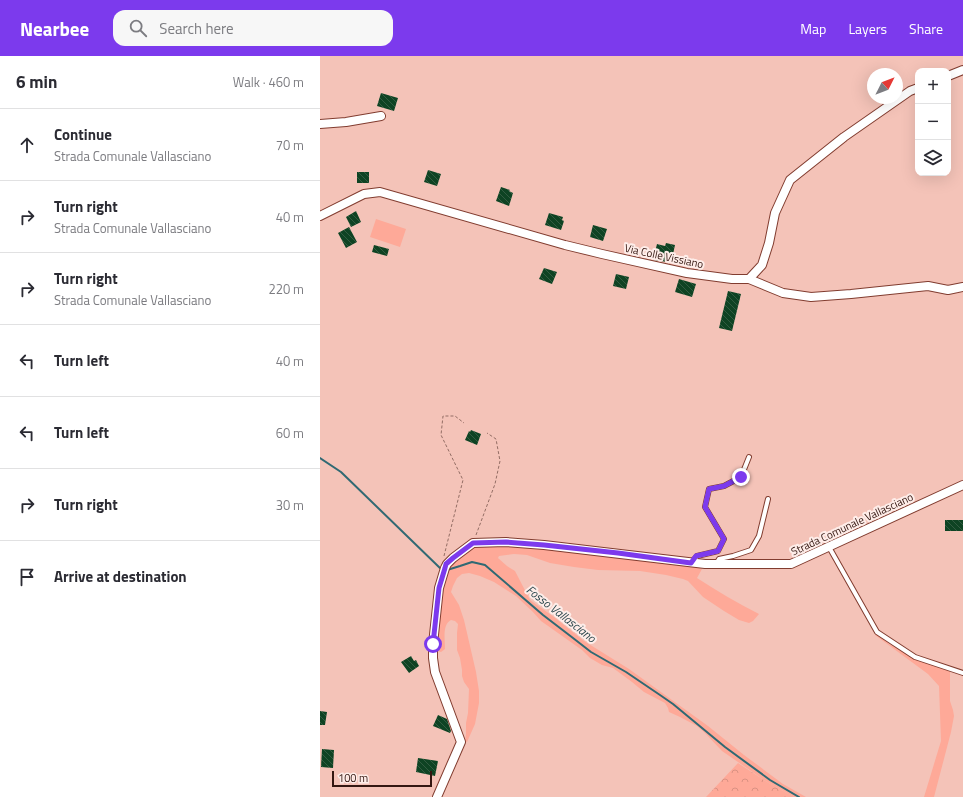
<!DOCTYPE html>
<html lang="en">
<head>
<meta charset="utf-8">
<style>
	body { margin:0; font-family:"Titillium Web",sans-serif; background:#f7f7f7; color:#2b2b33 }
	.controls { position:absolute; right:12px; top:12px; display:grid; overflow:hidden; border-radius:8px; box-shadow:0 4px 16px #0002 }
	.controls button { width:36px; height:36px; display:grid; place-items:center; padding:0; border:0; border-bottom:1px solid #e1e1e2; background:#fff; color:#2b2b33; font:20px sans-serif }
	.compass { position:absolute; left:547px; top:12px; width:36px; height:36px; border-radius:50%; background:#fff; box-shadow:0 4px 16px #0002; rotate:48deg }
	.scale { position:absolute; left:12px; bottom:10px; width:100px; box-sizing:border-box; padding-left:4px; border:2px solid #341711; border-top:0; font-size:11px; line-height:14px; white-space:nowrap; color:#341711; -webkit-text-stroke:3px #feede9; paint-order:stroke }
	.stop { position:absolute; width:12px; height:12px; margin:-9px; border:3px solid #7c3aed; border-radius:50%; background:#fff }
	.stop.end { background:#7c3aed; border-color:#fff; box-shadow:0 1px 4px #0008 }
	.list { margin:0; padding:0; list-style:none }
	h2 { display:flex; justify-content:space-between; align-items:center; height:52px; margin:0; padding:0 16px; font-size:17px }
	h2 small { font-size:13px; font-weight:400; color:#7c7c81 }
	.list li { display:grid; grid-template-columns:26px 1fr auto; gap:12px; align-items:center; box-sizing:border-box; height:72px; padding:0 16px; border-top:1px solid #e1e1e2 }
	.list b { display:block; font-size:15px; white-space:nowrap }
	.list p { margin:0; font-size:13px; white-space:nowrap; color:#7c7c81 }
	.list em { font-size:13px; font-style:normal; color:#7c7c81 }
	.icon { flex:none; width:22px; height:22px; fill:none; stroke:currentColor; stroke-width:2; stroke-linecap:round; stroke-linejoin:round }
	.map { position:relative; flex:none; width:643px; height:741px; overflow:hidden }
	header { display:flex; align-items:center; gap:24px; box-sizing:border-box; height:56px; padding:0 20px; background:#7c3aed; color:#fff }
	header strong { font-size:19px }
	nav { display:flex; gap:22px; margin-inline-start:auto; font-size:14px }
	.search { width:280px; height:36px; background:#f7f7f7; display:flex; align-items:center; gap:10px; box-sizing:border-box; padding:0 14px; border-radius:12px; color:#7c7c81; font-size:15px }
	main { display:flex }
	aside { flex:1; background:#fff }
	.map>svg:first-child { display:block }
	.grass { fill:#fea998 }
	.forest { fill:url(#forest-crowns) }
	.lines { fill:none; stroke-linecap:round; stroke-linejoin:round }
	.stream { stroke:#306973; stroke-width:2 }
	.building { fill:url(#building-back-hatch) }
	.lane-casing { stroke:#813c2f; stroke-width:6 }
	.street-casing { stroke:#813c2f; stroke-width:10 }
	.path { stroke:#936d64; stroke-width:1; stroke-dasharray:3 2; stroke-linecap:butt }
	.lane { stroke:#fff; stroke-width:4 }
	.street { stroke:#fff; stroke-width:8 }
	.route { stroke:#7c3aed; stroke-width:5 }
	.labels { text-anchor:middle; stroke-width:4; stroke-linejoin:round; paint-order:stroke }
	.street-label { font-size:11px; fill:#341711; stroke:#feede9 }
	.water-label { font-size:12px; font-style:italic; fill:#2c484e; stroke:#feede9 }
</style>
</head>
<body>
<header>
<strong>Nearbee</strong>
<div class="search"><svg class="icon" aria-label="search" viewBox="0 0 24 24"><circle cx="10" cy="10" r="6"/><path d="M15 15l6 6"/></svg>Search here</div>
<nav><a>Map</a><a>Layers</a><a>Share</a></nav>
</header>
<main>
<aside>
<h2>6 min<small>Walk · 460 m</small></h2>
<ul class="list">
<li><svg class="icon" aria-label="ahead" viewBox="0 0 24 24"><path d="M12 20V5M6 11l6-6 6 6"/></svg><div><b>Continue</b><p>Strada Comunale Vallasciano</p></div><em>70 m</em></li>
<li><svg class="icon" aria-label="right" viewBox="0 0 24 24"><path d="M7 20v-9h11M14 6l5 5-5 5"/></svg><div><b>Turn right</b><p>Strada Comunale Vallasciano</p></div><em>40 m</em></li>
<li><svg class="icon" aria-label="right" viewBox="0 0 24 24"><path d="M7 20v-9h11M14 6l5 5-5 5"/></svg><div><b>Turn right</b><p>Strada Comunale Vallasciano</p></div><em>220 m</em></li>
<li><svg class="icon" aria-label="left" viewBox="0 0 24 24"><path d="M17 20v-9H6M10 6l-5 5 5 5"/></svg><div><b>Turn left</b></div><em>40 m</em></li>
<li><svg class="icon" aria-label="left" viewBox="0 0 24 24"><path d="M17 20v-9H6M10 6l-5 5 5 5"/></svg><div><b>Turn left</b></div><em>60 m</em></li>
<li><svg class="icon" aria-label="right" viewBox="0 0 24 24"><path d="M7 20v-9h11M14 6l5 5-5 5"/></svg><div><b>Turn right</b></div><em>30 m</em></li>
<li><svg class="icon" aria-label="arrive" viewBox="0 0 24 24"><path d="M6 21V4h12l-3 4 3 4H6"/></svg><div><b>Arrive at destination</b></div></li>
</ul>
</aside>
<div class="map">
<svg width="643" height="741" viewBox="0 0 643 741">
	<defs>
		<pattern id="forest-crowns" width="20" height="18" patternUnits="userSpaceOnUse"><rect width="20" height="18" fill="#fea998"/><path d="M2 6a3 3 0 1 1 6 0M12 15a3 3 0 1 1 6 0" fill="none" stroke="#da9182"/></pattern>
		<pattern id="building-back-hatch" width="6" height="6" patternUnits="userSpaceOnUse"><rect width="6" height="6" fill="#0e4323"/><path d="M-1 5l2 2M0 0l6 6M5-1l2 2" fill="none" stroke="#325b41"/></pattern>
	</defs>
	<rect width="100%" height="100%" fill="#f4c3b8"/>
	<!-- grass -->
	<g class="grass">
		<polygon points="56,163 86,173 80,191 50,181"/>
		<path d="M184,489l186,19 12,5 -5,9c20,13 40,25 62,36l-6,7 -4,2 -10,-3 -15,-9 -21,-14 -15,-16 -5,-2 -17,-4 -26,-4 -42,-1 -24,-3 -24,-4 -23,-8 -13,-1 -15,2 -1,2 9,8 8,5 15,29 24,17 30,24 45,28 79,57 36,29 39,29 23,13h-12l-27,-15 -45,-31 -17,-18 -8,-7 -17,-9 -11,-5 -1,-4 -3,-5 -21,-11 -12,-10 -19,-14 -11,-3 -12,-7 -8,-8 -41,-29 -8,-9 -17,-16 -22,-14 -14,-6 -11,-3 -7,1 -5,4 -4,8 -2,6 8,13 5,15 12,52 3,19v12l-4,21 -8,18 -2,-1 1,-7v-11l2,-10 1,-24 -5,-7 -2,-6v-6l-2,-12 -3,-8v-17l1,-9 -3,-3 -4,-1c-9,5 -6,19 -6,29l-4,3 -4,-1 -2,-2 6,-60 10,-26 21,-17z"/>
		<polygon points="557,578 569,588 602,605 630,615 630,645 633,654 634,660 631,676 614,741 604,741 621,685 619,630 608,618 555,579"/>
	</g>
	<!-- forest -->
	<polygon class="forest" points="418,707 447,726 474,741 386,741"/>
	<g class="lines">
		<!-- stream -->
		<g class="stream">
			<polyline points="0,402 21,416 121,513"/>
			<polyline points="127,514 140,510 152,506 165,509 223,559 253,582 271,596 306,616 340,639 353,648 405,691 450,724 479,741"/>
		</g>
	</g>
	<!-- building -->
	<g class="building">
		<polygon points="61,37 78,42 74,55 57,50"/>
		<polygon points="108,114 121,118 117,130 104,126"/>
		<rect x="37" y="116" width="12" height="11"/>
		<polygon points="181,131 190,134 189,135 193,137 189,150 176,145"/>
		<polygon points="36,155 41,166 31,171 26,161"/>
		<polygon points="229,157 243,161 242,164 244,165 241,174 225,169"/>
		<polygon points="273,169 287,173 283,185 270,181"/>
		<polygon points="29,171 37,186 26,192 18,177"/>
		<polygon points="346,187 355,189 352,203 348,202 347,206 333,204 337,188 345,190"/>
		<polygon points="54,189 69,193 67,200 52,196"/>
		<polygon points="224,212 237,216 232,228 219,223"/>
		<polygon points="296,218 309,221 306,233 293,230"/>
		<polygon points="359,223 376,228 372,241 355,236"/>
		<polygon points="408,235 421,238 412,275 399,272"/>
		<polygon points="151,374 161,378 157,389 145,384 149,375 150,376"/>
		<rect x="625" y="464" width="18" height="11"/>
		<polygon points="91,600 94,605 96,604 99,610 89,617 81,606"/>
		<polygon points="0,655 7,656 5,669 0,669"/>
		<polygon points="118,659 127,663 131,675 130,677 113,670"/>
		<polygon points="2,693 14,694 13,712 1,711"/>
		<polygon points="98,702 118,705 115,720 96,716"/>
	</g>
	<g class="lines">
		<!-- lane casing -->
		<g class="lane-casing">
			<g id="lane">
				<polyline points="509,491 557,576 595,601 643,617"/>
				<polyline points="371,507 377,500 398,495 404,483 385,451 389,433 404,430 421,421 429,401"/>
				<polyline points="396,508 399,503 413,500 431,494 439,480 448,443"/>
			</g>
		</g>
		<!-- street casing -->
		<g class="street-casing">
			<g id="street">
				<polyline points="628,20 643,14"/>
				<polyline points="0,68 26,66 61,60"/>
				<polyline points="0,160 44,138 60,136 245,189 282,198 367,217 412,223 429,223 442,209 449,187 455,157 470,124 524,81 590,35 598,32"/>
				<polyline points="429,223 463,237 491,241 531,238 608,230 628,234 643,231"/>
				<polyline points="117,741 141,686 115,616 113,602 113,588 119,532 125,512 127,508 133,502 153,487 186,486 224,489 385,508 471,508 643,429"/>
			</g>
		</g>
		<!-- path -->
		<g class="path">
			<polyline points="156,479 175,428 180,405 176,383 167,377"/>
			<polyline points="124,500 143,424 121,379 123,360 135,360 144,367"/>
		</g>
		<!-- lane -->
		<use href="#lane" class="lane"/>
		<!-- street -->
		<use href="#street" class="street"/>
	</g>
	<g class="lines">
		<!-- route -->
		<polyline class="route" points="113,588 119,532 125,512 126,508 133,502 153,487 186,486 224,489 298,497 371,507 376,500 398,495 404,483 385,451 389,433 404,430 421,421"/>
	</g>
	<g class="labels">
		<!-- street labels -->
		<g class="street-label">
			<text transform="translate(344 200) rotate(12)" y="4">Via Colle Vissiano</text>
			<text transform="translate(532 468) rotate(-25)" y="4">Strada Comunale Vallasciano</text>
		</g>
		<!-- water labels -->
		<g class="water-label">
			<text transform="translate(241 558) rotate(38)" y="4">Fosso Vallasciano</text>
		</g>
	</g>
</svg>
<div class="controls">
<button>+</button>
<button>−</button>
<button><svg class="icon" aria-label="layers" viewBox="0 0 24 24"><path d="M12 4l9 5-9 5-9-5zM3 14l9 5 9-5"/></svg></button>
</div>
<svg class="compass" viewBox="-18 -18 36 36"><path d="M0-13l5 13h-10z" fill="#e53935"/><path d="M0 13l5-13h-10z" fill="#7c7c81"/></svg>
<div class="scale">100 m</div>
<div class="stop" style="left:113px;top:588px"></div>
<div class="stop end" style="left:421px;top:421px"></div>
</div>
</main>
</body>
</html>
